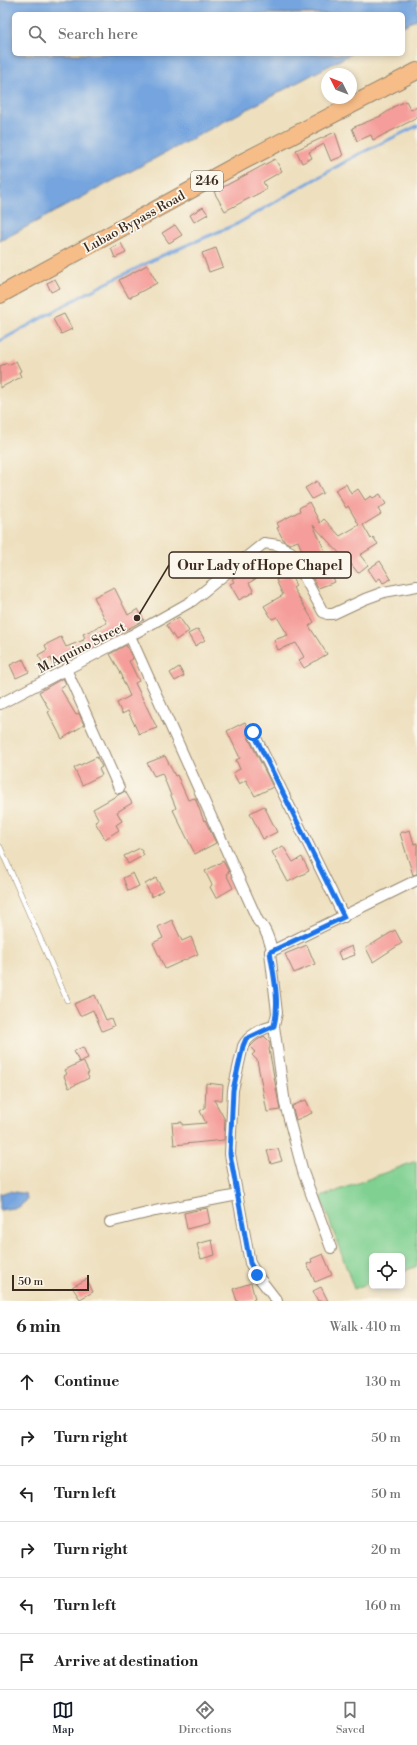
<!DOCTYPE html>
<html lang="en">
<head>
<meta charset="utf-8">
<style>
	body { margin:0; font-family:"Libre Bodoni",serif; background:#f2f2f2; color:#222 }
	.controls { position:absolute; right:12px; bottom:12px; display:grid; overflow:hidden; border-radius:6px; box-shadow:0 2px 6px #0003 }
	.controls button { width:36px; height:36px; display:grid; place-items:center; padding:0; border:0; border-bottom:1px solid #e0e0e0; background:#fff; color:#222; font:20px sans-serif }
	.compass { position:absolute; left:321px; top:68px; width:36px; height:36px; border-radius:50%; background:#fff; box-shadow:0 2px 6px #0003; rotate:312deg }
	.scale { position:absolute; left:12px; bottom:10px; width:77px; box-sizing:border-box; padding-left:4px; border:2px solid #3b2a1e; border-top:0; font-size:11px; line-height:14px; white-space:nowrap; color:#3b2a1e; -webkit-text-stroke:3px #fbf7ec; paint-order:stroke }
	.stop { position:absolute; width:12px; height:12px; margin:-9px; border:3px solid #1a73e8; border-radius:50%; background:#fff }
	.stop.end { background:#1a73e8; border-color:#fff; box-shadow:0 1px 4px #0008 }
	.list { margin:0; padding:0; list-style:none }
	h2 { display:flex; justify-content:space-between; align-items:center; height:52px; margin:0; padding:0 16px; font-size:17px }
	h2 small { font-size:13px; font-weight:400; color:#767676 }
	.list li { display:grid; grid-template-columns:26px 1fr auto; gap:12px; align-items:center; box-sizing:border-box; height:56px; padding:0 16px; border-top:1px solid #e0e0e0 }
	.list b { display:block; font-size:15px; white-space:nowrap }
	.list em { font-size:13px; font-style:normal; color:#767676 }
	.icon { flex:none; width:22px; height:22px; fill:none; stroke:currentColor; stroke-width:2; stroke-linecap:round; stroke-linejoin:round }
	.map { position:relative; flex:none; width:417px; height:1301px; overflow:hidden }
	.search { position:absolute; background:#fff; box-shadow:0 2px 6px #0003; left:12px; right:12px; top:12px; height:44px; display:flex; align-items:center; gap:10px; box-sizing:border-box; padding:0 14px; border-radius:6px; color:#767676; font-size:15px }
	.sheet { height:388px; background:#fff }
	nav { display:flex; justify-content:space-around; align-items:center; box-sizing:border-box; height:56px; border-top:1px solid #e0e0e0; background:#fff; font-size:11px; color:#767676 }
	nav a { display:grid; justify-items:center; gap:2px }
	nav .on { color:#111827 }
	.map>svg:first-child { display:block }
	.green { fill:#7fd091; stroke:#5d7d58 }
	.water { fill:#75a4de; stroke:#58677e }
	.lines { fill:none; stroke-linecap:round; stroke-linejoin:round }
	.stream { stroke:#75a4de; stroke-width:3 }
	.building { fill:#f59d9a }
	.service-casing { stroke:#94856e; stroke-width:6 }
	.minor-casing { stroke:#94856e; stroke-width:12 }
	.trunk-casing { stroke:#94856e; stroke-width:18 }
	.service { stroke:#fff; stroke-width:5 }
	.minor { stroke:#fff; stroke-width:10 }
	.trunk { stroke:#f7bd88; stroke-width:16 }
	.route { stroke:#1a73e8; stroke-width:5 }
	.labels { text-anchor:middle; stroke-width:3.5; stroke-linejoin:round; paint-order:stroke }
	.shield { fill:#fbf7ec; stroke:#75685c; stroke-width:1 }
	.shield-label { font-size:12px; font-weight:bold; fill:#3b2a1e }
	.street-label { font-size:13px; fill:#3b2a1e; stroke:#fbf7ec }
	.leader { fill:none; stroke:#3b2a1e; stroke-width:1.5 }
	.callout-dot { fill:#3b2a1e; stroke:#fbf7ec; stroke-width:1.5 }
	.callout { fill:#fbf7ec; stroke:#3b2a1e; stroke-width:1.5 }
	.callout-label { font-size:14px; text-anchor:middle; font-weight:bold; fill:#3b2a1e }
</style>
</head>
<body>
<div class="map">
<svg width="417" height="1301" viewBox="0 0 417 1301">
	<rect width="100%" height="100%" fill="#fbf7ec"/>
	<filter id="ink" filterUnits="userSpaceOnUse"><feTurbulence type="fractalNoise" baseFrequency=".025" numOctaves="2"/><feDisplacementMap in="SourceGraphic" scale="8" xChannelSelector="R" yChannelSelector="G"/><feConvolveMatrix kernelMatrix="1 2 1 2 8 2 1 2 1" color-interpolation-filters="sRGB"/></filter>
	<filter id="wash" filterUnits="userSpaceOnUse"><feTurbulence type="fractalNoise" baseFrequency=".012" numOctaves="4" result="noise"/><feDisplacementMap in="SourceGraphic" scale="16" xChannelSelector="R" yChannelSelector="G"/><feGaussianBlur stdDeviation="0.9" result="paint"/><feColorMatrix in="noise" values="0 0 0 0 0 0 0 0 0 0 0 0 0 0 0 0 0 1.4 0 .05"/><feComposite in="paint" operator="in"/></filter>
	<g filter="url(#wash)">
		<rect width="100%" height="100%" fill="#eee0bf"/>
		<!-- green -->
		<polygon class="green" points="416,1161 417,1266 402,1272 402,1256 372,1256 372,1282 354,1289 321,1197"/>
		<!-- water -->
		<g class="water">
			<polygon points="0,0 417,0 417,19 403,26 403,14 14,14 14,54 351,54 0,241"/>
			<polygon points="9,1191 26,1194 27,1200 19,1207 0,1210 0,1194"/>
		</g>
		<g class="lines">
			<!-- stream -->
			<polyline class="stream" points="0,341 87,293 161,256 237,224 357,155 417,126"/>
		</g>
		<g id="blocks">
			<!-- building -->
			<g class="building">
				<polygon points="406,101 411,110 417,107 417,118 373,140 371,135 357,141 352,128 381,116 393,108 393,107"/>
				<polygon points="335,132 343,156 331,161 324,144 309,152 312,158 302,163 296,150"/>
				<polygon points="275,159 282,171 263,182 267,189 225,211 214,192"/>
				<polygon points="203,207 208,214 194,222 190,215"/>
				<polygon points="175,225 182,235 169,243 162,233"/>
				<polygon points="121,243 126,253 115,258 111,248"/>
				<polygon points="216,248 223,267 209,272 202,253"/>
				<polygon points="147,265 157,283 129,298 119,280"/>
				<polygon points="55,279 60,288 51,292 47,283"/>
				<polygon points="64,314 72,329 61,334 53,319"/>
				<polygon points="16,361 21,371 19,372 21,377 0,388 0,366 7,363 8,365"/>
				<polygon points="317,481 323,493 312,499 305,488"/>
				<polygon points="346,484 351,494 358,489 365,500 371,496 373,498 380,494 386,504 378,509 381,514 363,525 371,539 373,537 378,544 360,555 368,565 358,573 344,555 342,556 313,525 331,564 328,566 335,582 318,588 303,561 306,560 298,541 290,544 284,541 277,528 279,527 277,523 300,511 299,508 309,502 320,523 324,519 340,536 359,525 348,506 346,508 335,490"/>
				<polygon points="268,559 273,568 249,583 254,592 239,600 230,584 234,582 232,579"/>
				<polygon points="380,561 391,579 383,583 380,578 376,581 368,569"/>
				<polygon points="290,573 296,586 293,588 314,622 309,626 327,654 304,668 299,660 304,657 296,643 278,650 274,640 288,635 277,617 272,619 264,606 283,595 276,580"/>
				<polygon points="114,587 128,615 138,609 144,620 89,650 88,648 63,656 65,660 53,665 51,658 43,663 38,655 47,650 45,645 61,637 66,647 84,640 83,639 85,638 83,634 107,623 94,597"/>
				<polygon points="179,617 189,631 176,640 166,625"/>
				<polygon points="198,629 205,640 195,646 188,634"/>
				<polygon points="126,645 133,659 129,661 139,681 135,683 157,728 139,734 128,711 122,714 117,703 130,696 122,678 123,677 110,654"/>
				<polygon points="23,659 29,672 16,678 10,665"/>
				<polygon points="179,667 184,676 175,681 170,673"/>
				<polygon points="63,678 66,684 60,688 76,715 79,713 84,725 62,739 48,712 50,711 39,692"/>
				<polygon points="245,722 248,728 247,735 273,787 255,796 246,780 239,784 233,773 240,769 236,760 240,758 227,731"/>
				<polygon points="165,756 175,776 177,775 188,800 195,798 204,821 205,820 216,843 195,854 173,810 176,808 162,773 154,776 147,763"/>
				<polygon points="97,757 102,767 99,769 102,775 82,785 74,768"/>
				<polygon points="125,791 132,803 117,812 122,821 116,825 119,830 105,839 95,822 99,820 93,809"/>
				<polygon points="264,806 277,832 263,839 250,813"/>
				<polygon points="410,830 414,844 417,843 417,874 413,875 400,833"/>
				<polygon points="283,846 293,862 302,857 309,871 288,882 272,852"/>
				<polygon points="140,848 144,855 128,864 124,856"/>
				<polygon points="223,861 229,872 226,874 233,888 216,898 210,887 212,885 205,871"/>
				<polygon points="133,873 139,886 128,891 123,878"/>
				<polygon points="156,878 163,890 152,897 145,884"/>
				<polygon points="172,920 182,941 191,937 198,954 165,969 153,943 163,938 158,927"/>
				<polygon points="395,930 402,943 373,962 366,948"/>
				<polygon points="307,945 315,964 294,973 285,954"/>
				<polygon points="352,946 355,955 341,960 338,952"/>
				<polygon points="95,995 106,1020 111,1018 114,1026 102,1031 93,1010 80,1016 74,1004"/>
				<polygon points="264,1036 270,1042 270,1047 269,1049 280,1110 267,1112 257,1060 252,1055 255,1052 250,1047 256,1041"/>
				<polygon points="83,1047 88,1058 79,1062 74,1051"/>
				<polygon points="83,1061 89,1073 87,1074 89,1078 69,1088 64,1076 67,1074 65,1070"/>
				<polygon points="206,1083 223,1085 222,1100 214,1100 225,1120 224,1140 174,1145 172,1123 182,1122 182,1125 206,1123 200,1111 205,1108"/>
				<polygon points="306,1100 312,1113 296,1120 292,1106"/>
				<polygon points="278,1149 282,1161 271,1164 267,1151"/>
				<polygon points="207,1208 210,1223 187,1229 184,1213"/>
				<polygon points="212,1240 215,1255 201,1259 197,1244"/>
				<polygon points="323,1254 332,1275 315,1282 307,1264 312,1262 311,1259"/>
				<polygon points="87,1279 93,1292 80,1299 72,1287"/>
				<polygon points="251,1283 255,1299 250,1301 237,1301 233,1289"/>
				<polygon points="321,1287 328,1301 318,1301 313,1291"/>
			</g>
		</g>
	</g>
	<g filter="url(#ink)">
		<use href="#blocks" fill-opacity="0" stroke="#94856e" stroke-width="1"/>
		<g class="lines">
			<!-- service casing -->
			<g class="service-casing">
				<polyline id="service" points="0,847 67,1000"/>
			</g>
			<!-- minor casing -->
			<g class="minor-casing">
				<g id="minor">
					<path d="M130,636l128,285c8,7 11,19 14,28l-2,3"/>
					<polyline points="66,669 119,788"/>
					<polyline points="0,704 130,636 192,601 264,543 278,545 291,552 323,612 327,614 333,614 365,599 384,592 417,586"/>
					<polyline points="253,732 344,917"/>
					<path d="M274,1026c-11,2 -26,9 -31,20l-10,44 -3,64 20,109 7,12 20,26"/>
					<polyline points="110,1222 155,1211 238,1195"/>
					<polyline points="331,1248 303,1172 285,1104 274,1026 277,1013 270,952 417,880"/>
				</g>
			</g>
			<!-- trunk casing -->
			<g class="trunk-casing">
				<polyline id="trunk" points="0,295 240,163 417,71"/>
			</g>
			<!-- service -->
			<use href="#service" class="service"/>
			<!-- minor -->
			<use href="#minor" class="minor"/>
			<!-- trunk -->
			<use href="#trunk" class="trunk"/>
		</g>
	</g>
	<g class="lines" filter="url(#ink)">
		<!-- route -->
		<path class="route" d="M253,732l91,185 -74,35c4,25 10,50 4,74l-28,13 -3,7 -10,44 -3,64 20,109 7,12"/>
	</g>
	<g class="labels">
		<!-- shield labels -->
		<rect class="shield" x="191" y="171" width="32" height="20" rx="3"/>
		<g class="shield-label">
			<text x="207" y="185">246</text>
		</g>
		<!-- street labels -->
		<g class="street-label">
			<text transform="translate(134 221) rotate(-29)" y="5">Lubao Bypass Road</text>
			<text transform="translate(81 647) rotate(-27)" y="5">M.Aquino Street</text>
		</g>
	</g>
	<!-- callouts -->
	<path class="leader" d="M137 618L169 565"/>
	<circle class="callout-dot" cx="137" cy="618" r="4"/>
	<rect class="callout" x="169" y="552" width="182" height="26" rx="4"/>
	<g class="callout-label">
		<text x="260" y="570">Our Lady of Hope Chapel</text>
	</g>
</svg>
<div class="controls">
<button><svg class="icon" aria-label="locate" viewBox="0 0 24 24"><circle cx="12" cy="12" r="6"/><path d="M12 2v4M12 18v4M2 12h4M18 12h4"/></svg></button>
</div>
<svg class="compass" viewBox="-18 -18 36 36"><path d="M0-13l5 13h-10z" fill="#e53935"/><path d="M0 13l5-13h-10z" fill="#767676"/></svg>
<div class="scale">50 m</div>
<div class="stop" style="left:253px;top:732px"></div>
<div class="stop end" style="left:257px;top:1275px"></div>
<div class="search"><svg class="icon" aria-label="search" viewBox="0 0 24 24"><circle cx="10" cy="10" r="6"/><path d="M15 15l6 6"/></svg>Search here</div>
</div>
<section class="sheet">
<h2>6 min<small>Walk · 410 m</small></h2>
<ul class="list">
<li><svg class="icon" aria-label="ahead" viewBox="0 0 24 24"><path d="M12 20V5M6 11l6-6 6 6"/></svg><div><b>Continue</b></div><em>130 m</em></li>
<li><svg class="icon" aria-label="right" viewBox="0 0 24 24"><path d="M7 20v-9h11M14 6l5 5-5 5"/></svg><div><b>Turn right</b></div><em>50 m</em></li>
<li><svg class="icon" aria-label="left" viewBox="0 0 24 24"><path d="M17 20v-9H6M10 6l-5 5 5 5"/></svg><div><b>Turn left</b></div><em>50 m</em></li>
<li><svg class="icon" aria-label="right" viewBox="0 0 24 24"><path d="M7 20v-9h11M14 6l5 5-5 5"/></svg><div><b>Turn right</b></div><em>20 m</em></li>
<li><svg class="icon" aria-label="left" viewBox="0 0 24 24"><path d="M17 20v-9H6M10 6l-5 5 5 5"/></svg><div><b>Turn left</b></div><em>160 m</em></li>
<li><svg class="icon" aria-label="arrive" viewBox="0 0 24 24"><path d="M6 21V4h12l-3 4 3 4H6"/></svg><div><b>Arrive at destination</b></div></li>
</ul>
</section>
<nav>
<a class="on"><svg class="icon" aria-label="map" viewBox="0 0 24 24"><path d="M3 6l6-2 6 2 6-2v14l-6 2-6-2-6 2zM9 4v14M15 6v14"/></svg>Map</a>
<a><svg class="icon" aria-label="directions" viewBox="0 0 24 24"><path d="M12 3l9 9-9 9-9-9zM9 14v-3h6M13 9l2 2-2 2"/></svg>Directions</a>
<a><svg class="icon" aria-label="saved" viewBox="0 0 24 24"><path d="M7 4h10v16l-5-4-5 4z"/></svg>Saved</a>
</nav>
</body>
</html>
